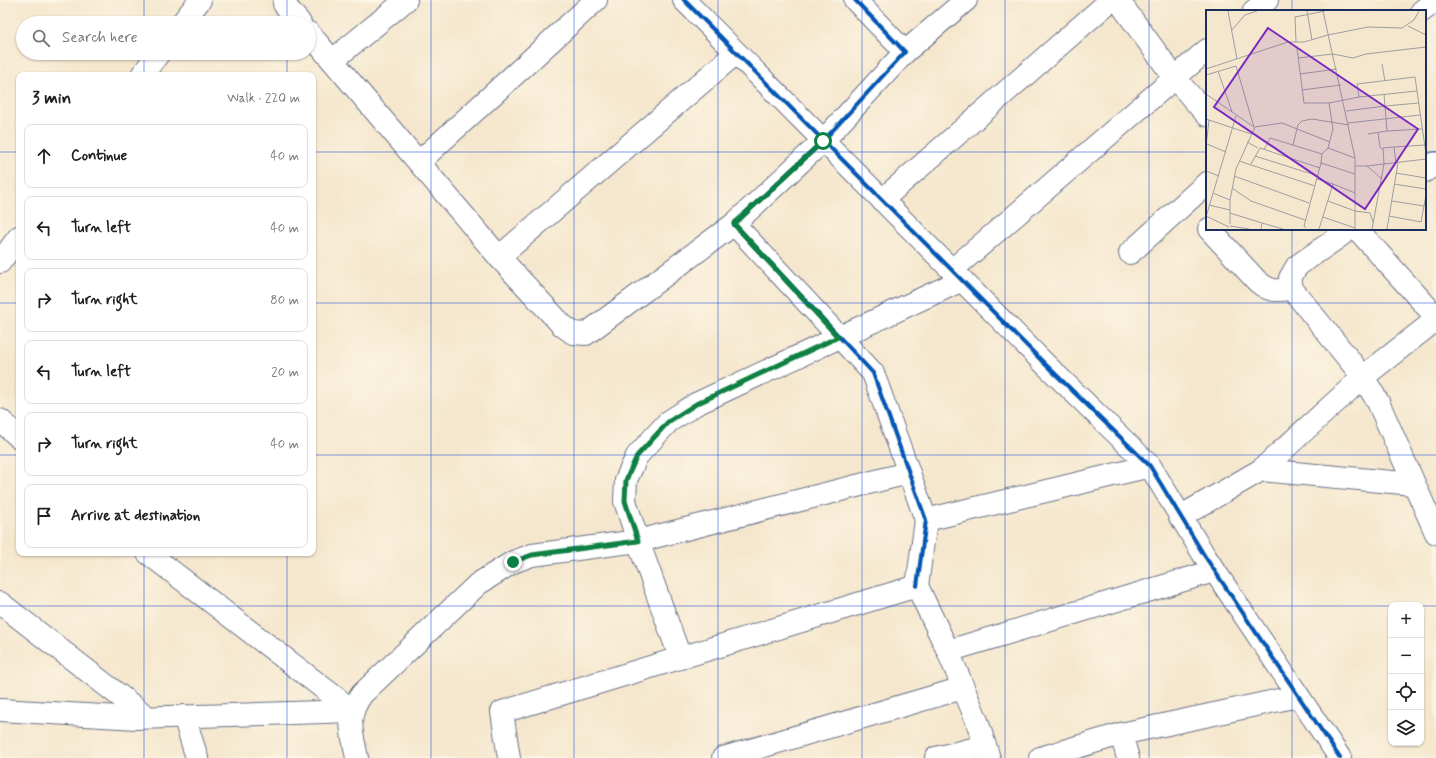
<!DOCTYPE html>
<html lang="en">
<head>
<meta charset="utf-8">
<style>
	body { margin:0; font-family:Mynerve,sans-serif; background:#f6f6f6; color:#202124 }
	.controls { position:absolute; right:12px; bottom:12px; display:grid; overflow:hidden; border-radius:8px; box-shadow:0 1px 3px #0004 }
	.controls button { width:36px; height:36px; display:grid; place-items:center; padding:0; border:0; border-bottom:1px solid #e0e0e0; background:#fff; color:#202124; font:20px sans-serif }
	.stop { position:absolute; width:12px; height:12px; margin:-9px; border:3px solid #0b8043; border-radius:50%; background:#fff }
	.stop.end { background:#0b8043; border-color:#fff; box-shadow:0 1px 4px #0008 }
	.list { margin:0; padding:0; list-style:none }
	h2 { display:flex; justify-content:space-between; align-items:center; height:52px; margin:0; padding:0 16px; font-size:17px }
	h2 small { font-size:13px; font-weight:400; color:#757577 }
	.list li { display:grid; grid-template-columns:26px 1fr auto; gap:12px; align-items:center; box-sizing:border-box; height:64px; margin:0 8px 8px; padding:0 8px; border:1px solid #e0e0e0; border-radius:8px }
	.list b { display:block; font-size:15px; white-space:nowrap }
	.list em { font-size:13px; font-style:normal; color:#757577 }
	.icon { flex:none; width:22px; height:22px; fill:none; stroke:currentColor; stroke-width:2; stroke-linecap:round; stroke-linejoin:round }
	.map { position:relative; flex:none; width:1436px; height:758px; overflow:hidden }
	.search { position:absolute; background:#fff; box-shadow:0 1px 3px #0004; left:16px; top:16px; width:300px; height:44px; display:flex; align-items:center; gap:10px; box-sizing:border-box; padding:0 14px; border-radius:22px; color:#757577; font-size:15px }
	.panel { position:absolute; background:#fff; box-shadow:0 1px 3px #0004; left:16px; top:72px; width:300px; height:484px; border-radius:8px }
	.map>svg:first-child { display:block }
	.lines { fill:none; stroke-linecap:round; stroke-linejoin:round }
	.minor-casing { stroke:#676f85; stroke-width:24 }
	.minor { stroke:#fff; stroke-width:22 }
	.cycleway-casing { stroke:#fcf5e5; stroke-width:6 }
	.cycleway { stroke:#0057b8; stroke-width:4 }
	.route { stroke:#0b8043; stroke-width:5 }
	.grid { fill:none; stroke:#1d4ed8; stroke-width:1; stroke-opacity:0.55 }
	.inset-road { fill:none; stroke:#9e9da1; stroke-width:1 }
	.view { fill:#7b2cbf; fill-opacity:0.15; stroke:#7b2cbf; stroke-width:2 }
	.inset-edge { fill:none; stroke:#1b2f5e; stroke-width:2 }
</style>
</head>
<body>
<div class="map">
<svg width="1436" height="758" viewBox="0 0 1436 758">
	<rect width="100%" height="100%" fill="#fcf5e5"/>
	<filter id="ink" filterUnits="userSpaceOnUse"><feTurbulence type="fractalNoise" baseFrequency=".025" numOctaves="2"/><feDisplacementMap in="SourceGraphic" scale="8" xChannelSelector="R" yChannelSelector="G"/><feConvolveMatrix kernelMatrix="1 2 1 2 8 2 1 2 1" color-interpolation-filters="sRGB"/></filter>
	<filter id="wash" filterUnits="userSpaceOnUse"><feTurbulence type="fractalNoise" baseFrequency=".012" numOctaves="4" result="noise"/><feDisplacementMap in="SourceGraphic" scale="16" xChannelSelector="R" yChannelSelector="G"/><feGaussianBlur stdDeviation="0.9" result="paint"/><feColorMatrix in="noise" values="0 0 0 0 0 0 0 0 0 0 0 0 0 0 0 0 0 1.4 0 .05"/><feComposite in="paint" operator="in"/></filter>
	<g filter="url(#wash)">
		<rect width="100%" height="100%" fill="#f5e7cd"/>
	</g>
	<g filter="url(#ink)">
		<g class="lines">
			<!-- minor casing -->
			<g class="minor-casing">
				<g id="minor">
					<polyline points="684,0 1045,364 1150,466 1204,555 1340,758"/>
					<polyline points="855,0 905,52 823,141 734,224 873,373 926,520 917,586"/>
					<polyline points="1118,0 1174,77 1207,115"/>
					<polyline points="284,4 300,23"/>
					<polyline points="1254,11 1267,0"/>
					<polyline points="1422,11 1436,0"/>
					<polyline points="182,23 200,0"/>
					<polyline points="309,33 499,257 562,325 573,333 586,334 734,224"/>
					<polyline points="905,52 966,0"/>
					<polyline points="333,60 406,0"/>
					<polyline points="142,75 159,53"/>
					<polyline points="419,162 596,0"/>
					<polyline points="1425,171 1436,163"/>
					<polyline points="882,200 1111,0"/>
					<path d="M1209,229l48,52c13,11 18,10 35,8"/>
					<polyline points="1357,229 1436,317"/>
					<polyline points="1130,253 1207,183"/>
					<polyline points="499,257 736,53"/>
					<polyline points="0,262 19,237"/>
					<polyline points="952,270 1207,50"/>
					<polyline points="1436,320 1363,377 1378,402 1436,533"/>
					<polyline points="0,420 19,437"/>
					<polyline points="1261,470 1363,377 1292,289 1290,278 1297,266 1350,229"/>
					<polyline points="1180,517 1261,470 1414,484"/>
					<polyline points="926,520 1150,466"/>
					<polyline points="148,553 353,711"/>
					<polyline points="0,603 147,717"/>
					<polyline points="680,657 638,541 625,501 626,480 637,456 668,422 696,404 962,280"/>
					<polyline points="0,710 137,718 353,711"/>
					<polyline points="184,716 197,758"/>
					<path d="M357,758c-5,-26 -12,-41 5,-64l116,-110 35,-22 19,-7 106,-14 270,-68"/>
					<polyline points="509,758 502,712 917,586 948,651"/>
					<polyline points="723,758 963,688"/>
					<polyline points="936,758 985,746"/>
					<polyline points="989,758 977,721 948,651 1214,571"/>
					<polyline points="1040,758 1121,734"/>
					<polyline points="1128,758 1121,734 1298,696"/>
				</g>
			</g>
			<!-- minor -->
			<use href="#minor" class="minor"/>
			<!-- cycleway casing -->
			<g class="cycleway-casing">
				<g id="cycleway">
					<polyline points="684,0 1045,364 1150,466 1204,555 1340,758"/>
					<polyline points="855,0 905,52 823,141 734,224 873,373 926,520 917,586"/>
				</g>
			</g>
			<!-- cycleway -->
			<use href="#cycleway" class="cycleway"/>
		</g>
	</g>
	<g class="lines" filter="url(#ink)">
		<!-- route -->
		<polyline class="route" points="513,562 532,555 638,541 625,501 626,480 637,456 668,422 696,404 838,337 734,224 823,141"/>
	</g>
	<!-- grid -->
	<path class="grid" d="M144,0v23M287,0v23M431,0v758M574,0v758M718,0v758M862,0v758M1005,0v758M1149,0v758M1292,0v11M144,53v22M287,53v22M0,152h19M313,152h894M1425,152h11M1292,229v529M0,303h19M313,303h1123M0,455h19M313,455h1123M144,553v205M287,553v205M0,606h1391M1421,606h15"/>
	<!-- overview -->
	<g transform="translate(1206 10)">
		<rect width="220" height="220" fill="#f5e7cd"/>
		<path class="inset-road" d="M22,1l9,48M101,1l5,29M117,1l32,147v53l-27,-10M202,16l18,9M26,20l13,-15 12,-4M90,32l-1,-25 30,-6M91,38l7,55h25M92,48l35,-4 20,4 13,-4 60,-7M176,54l3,17M0,59l82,-27h16l24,-7 40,-8 34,1 12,-8 5,-9M12,61l14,41M94,64l37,-5M0,65l30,-9 18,61M96,80l39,-5M0,84l48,33M178,84l1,12 34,-3M153,87l58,-6M140,101l39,-5 2,25 35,-2M0,109l45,15M142,113l72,-8M172,123l2,14 3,3M162,124l19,-3M41,132l11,6M1,134l19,8M87,135l5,-20 4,-4 10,-2 37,6M0,137l3,-27M122,138l27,10M58,140l6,-12 52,16 -1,9M116,144l6,-6 5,-19 -4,-26 30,-6 -2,-13 58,-7 11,77M49,146l63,20M33,151l76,25M190,153l-2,-16 31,-2M45,154l9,-16 60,20M149,156h12l15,13M161,156l17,-2 -1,-16 11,-1M0,161l13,5M190,163l30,5M28,166l75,27M111,169l16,5M188,174l32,5M26,178l19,13 54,19M7,183l17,7M186,191l32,5 2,-11M3,195l21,5M24,203v-13l6,-31 19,-42 27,-4 48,19M0,206l23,11M183,206l32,6 3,-16M0,207l30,-101M117,207l32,11M24,214v-11l32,10M24,216l19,3M100,218l-2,-2 17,-63 34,11M55,219l1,-6 21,6M113,219l14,-45 22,9M149,219v-18l15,2 3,9M166,219l12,-65 42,-5M181,219l11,-66"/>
		<path class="view" d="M62,18l150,101 -53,80 -151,-102z"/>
		<rect width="220" height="220" class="inset-edge"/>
	</g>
</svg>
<div class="controls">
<button>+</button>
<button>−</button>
<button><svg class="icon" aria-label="locate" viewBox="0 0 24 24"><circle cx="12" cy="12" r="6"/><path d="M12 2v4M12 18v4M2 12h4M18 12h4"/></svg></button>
<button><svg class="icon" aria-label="layers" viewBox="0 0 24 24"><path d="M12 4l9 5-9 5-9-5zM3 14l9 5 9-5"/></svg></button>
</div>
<div class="stop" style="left:823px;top:141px"></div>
<div class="stop end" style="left:513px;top:562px"></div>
<div class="search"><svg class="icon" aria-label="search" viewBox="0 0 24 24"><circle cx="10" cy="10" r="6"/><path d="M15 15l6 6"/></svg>Search here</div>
<section class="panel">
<h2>3 min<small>Walk · 220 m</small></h2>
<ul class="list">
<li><svg class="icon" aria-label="ahead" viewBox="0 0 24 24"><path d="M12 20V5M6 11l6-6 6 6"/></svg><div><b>Continue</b></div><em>40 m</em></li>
<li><svg class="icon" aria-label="left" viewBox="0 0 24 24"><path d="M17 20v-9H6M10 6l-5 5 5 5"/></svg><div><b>Turn left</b></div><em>40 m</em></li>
<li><svg class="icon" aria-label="right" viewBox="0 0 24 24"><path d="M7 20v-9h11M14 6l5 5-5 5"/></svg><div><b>Turn right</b></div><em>80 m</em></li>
<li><svg class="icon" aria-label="left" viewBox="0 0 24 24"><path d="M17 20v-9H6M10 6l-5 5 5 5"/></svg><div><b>Turn left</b></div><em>20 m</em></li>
<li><svg class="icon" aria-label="right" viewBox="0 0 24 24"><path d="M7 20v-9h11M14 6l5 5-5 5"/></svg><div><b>Turn right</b></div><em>40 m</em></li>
<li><svg class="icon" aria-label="arrive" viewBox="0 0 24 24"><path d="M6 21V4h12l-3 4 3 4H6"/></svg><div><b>Arrive at destination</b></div></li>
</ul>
</section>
</div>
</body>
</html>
